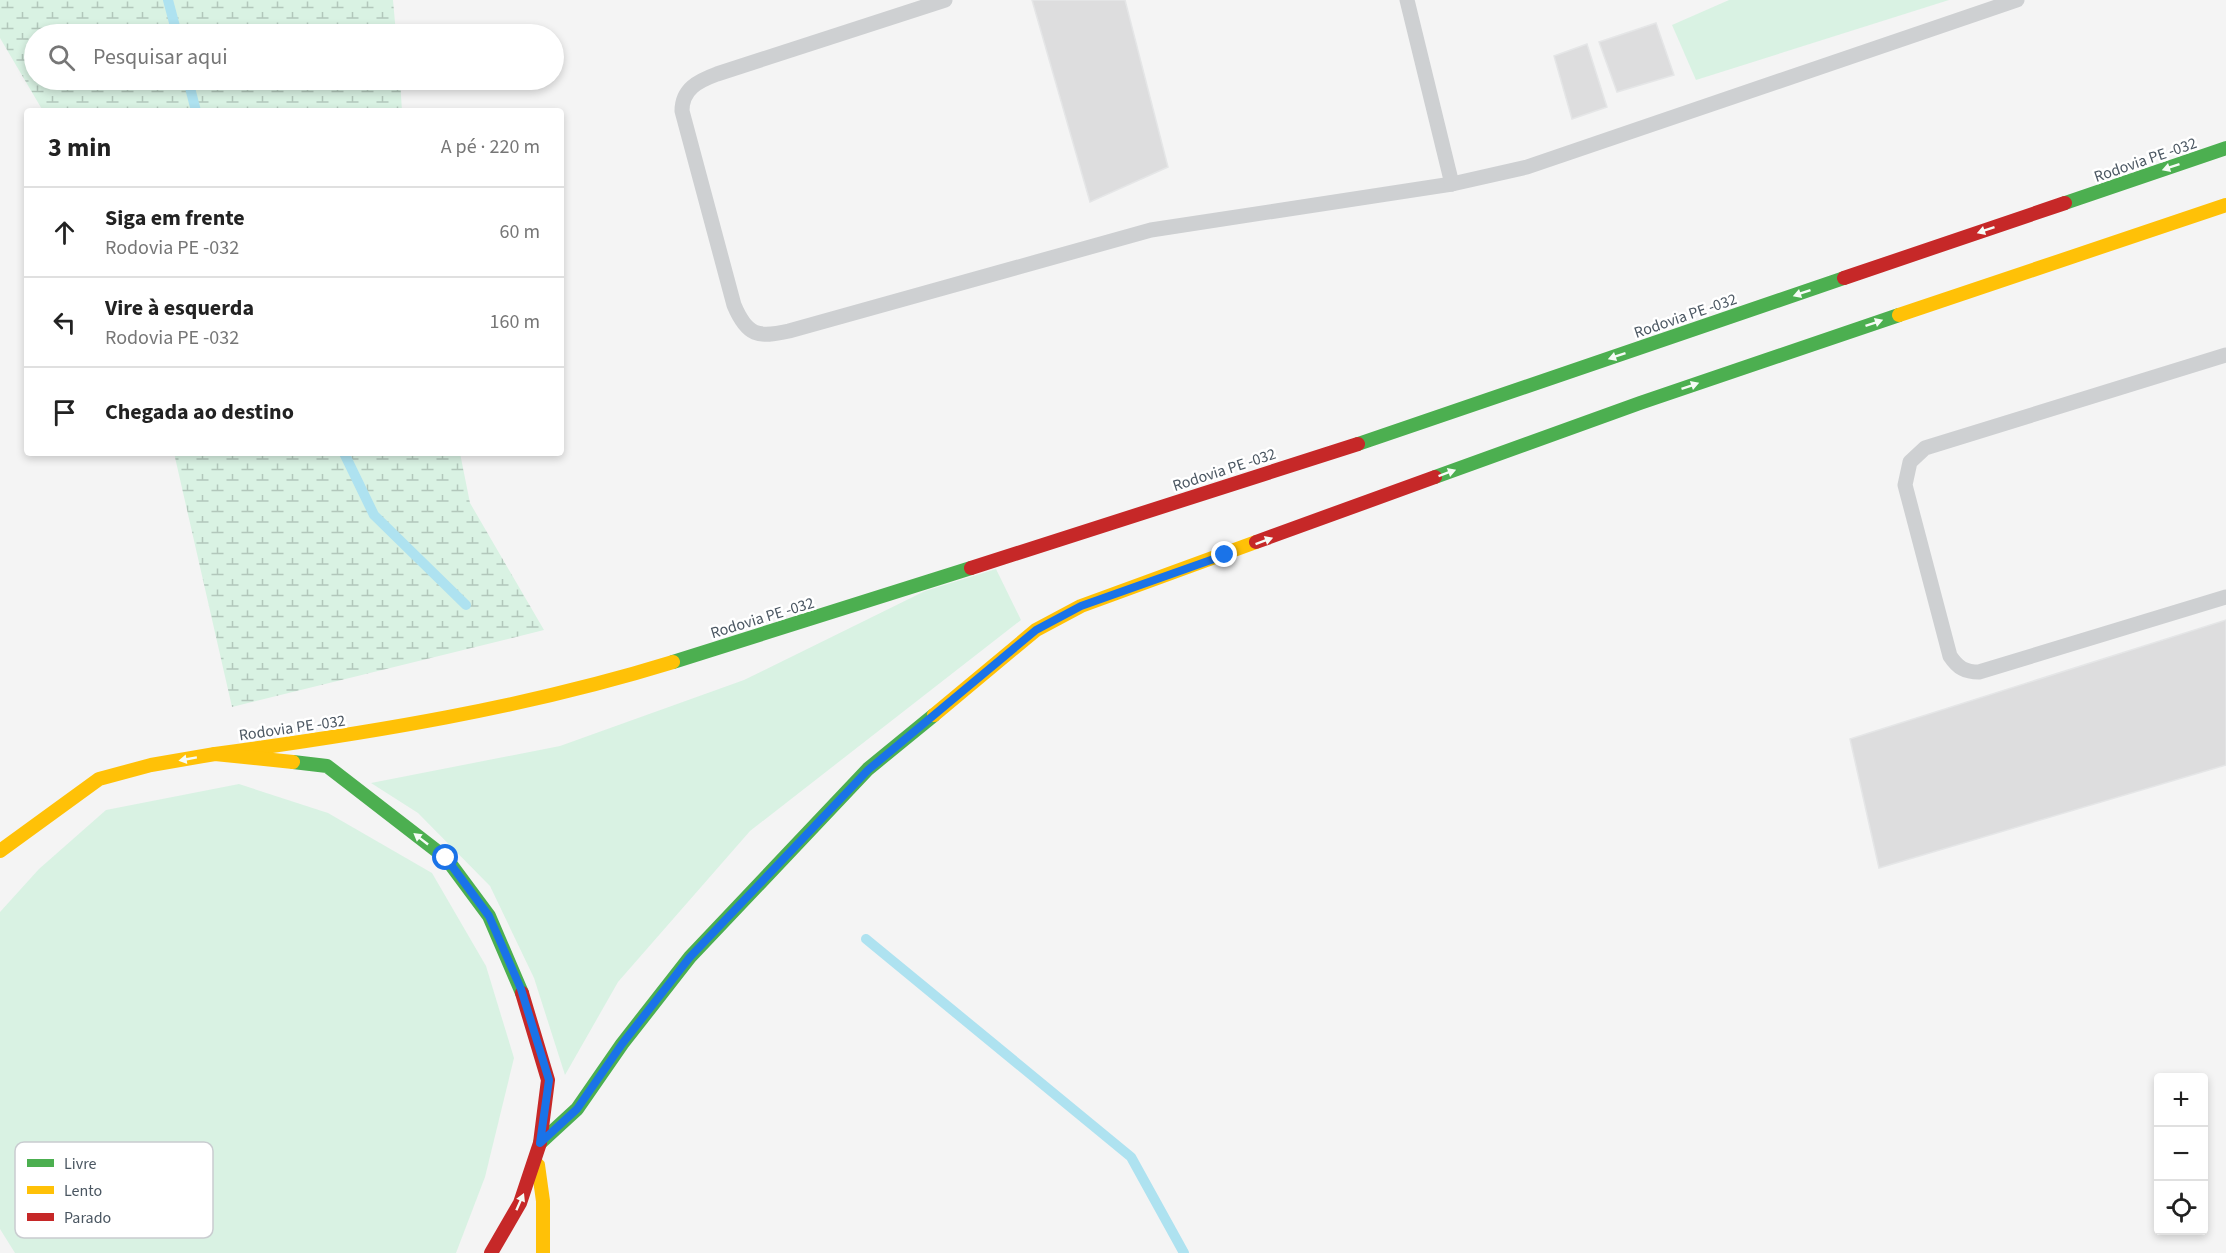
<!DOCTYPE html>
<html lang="pt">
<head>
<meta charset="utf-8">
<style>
	body { margin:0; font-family:"Source Sans 3",sans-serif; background:#f6f6f6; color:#222 }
	.controls { position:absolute; right:18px; bottom:18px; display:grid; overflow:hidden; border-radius:6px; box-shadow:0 3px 9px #0003 }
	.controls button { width:54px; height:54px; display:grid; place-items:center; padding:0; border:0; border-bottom:2px solid #e0e0e0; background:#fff; color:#222; font:30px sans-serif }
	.stop { position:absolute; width:18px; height:18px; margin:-14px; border:4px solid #1a73e8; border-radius:50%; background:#fff }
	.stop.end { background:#1a73e8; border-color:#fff; box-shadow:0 2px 6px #0008 }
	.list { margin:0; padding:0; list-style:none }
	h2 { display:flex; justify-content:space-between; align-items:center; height:78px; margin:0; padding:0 24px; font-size:26px }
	h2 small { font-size:20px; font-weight:400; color:#767676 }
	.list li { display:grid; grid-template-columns:39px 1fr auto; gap:18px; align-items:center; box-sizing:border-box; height:90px; padding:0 24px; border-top:2px solid #e0e0e0 }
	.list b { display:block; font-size:22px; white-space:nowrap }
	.list p { margin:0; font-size:20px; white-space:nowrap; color:#767676 }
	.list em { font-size:20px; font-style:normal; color:#767676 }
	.icon { flex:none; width:33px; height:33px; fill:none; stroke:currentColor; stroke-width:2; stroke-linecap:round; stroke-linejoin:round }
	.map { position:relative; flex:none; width:2226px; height:1253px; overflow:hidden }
	.search { position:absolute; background:#fff; box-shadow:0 3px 9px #0003; left:24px; top:24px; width:540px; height:66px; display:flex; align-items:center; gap:15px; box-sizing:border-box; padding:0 21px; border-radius:33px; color:#767676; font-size:22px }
	.panel { position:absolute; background:#fff; box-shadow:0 3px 9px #0003; left:24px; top:108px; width:540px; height:348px; border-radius:6px }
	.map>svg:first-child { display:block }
	.green { fill:#d9f2e3 }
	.wetland { fill:url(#wetland-marsh) }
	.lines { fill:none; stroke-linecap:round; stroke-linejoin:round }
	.stream { stroke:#aee2f0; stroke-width:10 }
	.building { fill:#ddddde; stroke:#e5e6e7; stroke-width:1.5 }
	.lane { stroke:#ced0d2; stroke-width:15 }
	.fast { stroke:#4caf50; stroke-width:14 }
	.slow { stroke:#ffc107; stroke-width:14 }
	.jam { stroke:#c62828; stroke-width:14 }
	.oneway { fill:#f6fbf6 }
	.route { stroke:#1a73e8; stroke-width:8 }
	.labels { text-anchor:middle; stroke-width:5; stroke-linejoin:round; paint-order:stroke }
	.street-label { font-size:16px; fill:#4a5661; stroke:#fff }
	.key { fill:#fff; stroke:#c9ccd0; stroke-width:1.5 }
	.key-label { font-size:16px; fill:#4a5661 }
</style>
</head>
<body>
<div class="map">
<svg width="2226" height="1253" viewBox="0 0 2226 1253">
	<defs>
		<pattern id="wetland-marsh" width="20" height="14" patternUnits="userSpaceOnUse" patternTransform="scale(1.5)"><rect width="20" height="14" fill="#d9f2e3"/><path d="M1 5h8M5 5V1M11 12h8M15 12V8" fill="none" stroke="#b2c7bb"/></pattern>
	</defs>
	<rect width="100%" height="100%" fill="#f4f4f4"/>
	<!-- green -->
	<g class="green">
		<polygon points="1729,0 1949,0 1696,80 1672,25"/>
		<polygon points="996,569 1021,620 750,831 618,982 565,1075 534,978 490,886 418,813 371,783 560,746 744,680 925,591"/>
		<polygon points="239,784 328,813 432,873 486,966 514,1058 485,1177 456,1253 15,1253 0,1229 0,912 39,869 106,810"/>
	</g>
	<!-- wetland -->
	<g class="wetland">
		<polygon points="0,0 393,0 396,34 34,34 34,80 400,80 402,111 43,111 0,38"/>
		<polygon points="174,453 460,453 470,503 544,630 232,707"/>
	</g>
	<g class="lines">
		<!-- stream -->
		<g class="stream">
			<polyline points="168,0 177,34"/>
			<polyline points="188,80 196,111"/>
			<polyline points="344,453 374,515 466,605"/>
			<polyline points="866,939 1131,1157 1184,1253"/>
		</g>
	</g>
	<!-- building -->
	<g class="building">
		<polygon points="1032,0 1125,0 1168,167 1090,202"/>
		<polygon points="1656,23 1674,75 1617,92 1599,42"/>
		<polygon points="1587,44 1607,107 1572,119 1554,56"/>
		<polygon points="2226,620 2226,765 1879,868 1850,739"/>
	</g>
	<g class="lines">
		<!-- lane -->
		<g class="lane">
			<path d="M945,0l-228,74c-19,7 -35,15 -35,37l52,194c13,31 24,33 55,26l362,-101 301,-46 75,-17 490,-167"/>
			<polyline points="1407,0 1452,184"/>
			<path d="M2226,355l-301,93 -15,14 -5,23 45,171c8,12 15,16 29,16l247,-75"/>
		</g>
		<!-- fast -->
		<g class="fast">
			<polyline points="2065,203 2226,148"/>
			<polyline points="1358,444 1844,278"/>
			<polyline points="1435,477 1640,403 1899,315"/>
			<polyline points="673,662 971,568"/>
			<polyline points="293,762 327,766 446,858 489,916 522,993"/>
			<polyline points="540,1143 577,1109 622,1044 690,957 868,769 934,715"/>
		</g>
		<!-- slow -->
		<g class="slow">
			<polyline points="1899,315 2226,205"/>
			<polyline points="934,715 1036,630 1081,606 1256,542"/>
			<path d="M215,754c155,-21 309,-46 458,-92"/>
			<polyline points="0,851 99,779 151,765 215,754 293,762"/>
			<polyline points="538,1165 543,1201 543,1253"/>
		</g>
		<!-- jam -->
		<g class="jam">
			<polyline points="1844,278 2065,203"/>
			<polyline points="1256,542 1435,477"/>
			<polyline points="971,568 1358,444"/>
			<polyline points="491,1253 520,1203 540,1143 548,1080 522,993"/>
		</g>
	</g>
	<!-- one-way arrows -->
	<defs><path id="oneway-solid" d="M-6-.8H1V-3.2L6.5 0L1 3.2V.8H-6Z" transform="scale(1.5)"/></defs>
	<g class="oneway">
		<use href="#oneway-solid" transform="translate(2171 167) rotate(161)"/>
		<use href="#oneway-solid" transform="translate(1986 230) rotate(161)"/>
		<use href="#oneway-solid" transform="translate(1802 293) rotate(161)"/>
		<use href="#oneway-solid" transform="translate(1874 323) rotate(-19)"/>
		<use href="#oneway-solid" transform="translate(1617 356) rotate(161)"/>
		<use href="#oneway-solid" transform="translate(1690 386) rotate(-19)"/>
		<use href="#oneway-solid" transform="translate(1447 473) rotate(-20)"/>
		<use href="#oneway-solid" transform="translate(1264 541) rotate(-20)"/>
		<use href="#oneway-solid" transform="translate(188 759) rotate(170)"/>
		<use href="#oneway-solid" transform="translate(421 839) rotate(-142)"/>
		<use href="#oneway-solid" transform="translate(520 1202) rotate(-66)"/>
	</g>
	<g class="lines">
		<!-- route -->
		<polyline class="route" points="446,858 489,916 521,989 549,1080 540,1143 577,1109 622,1044 690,957 868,770 1036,630 1081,606 1225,555"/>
	</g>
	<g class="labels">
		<!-- street labels -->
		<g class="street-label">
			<text transform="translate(2145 159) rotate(-19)" y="6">Rodovia PE -032</text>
			<text transform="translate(1685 315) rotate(-19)" y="6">Rodovia PE -032</text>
			<text transform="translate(1224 469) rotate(-18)" y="6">Rodovia PE -032</text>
			<text transform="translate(762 617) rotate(-17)" y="6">Rodovia PE -032</text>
			<text transform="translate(292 727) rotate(-8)" y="6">Rodovia PE -032</text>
		</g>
	</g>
	<!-- legend -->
	<rect x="15" y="1142" width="198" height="96" rx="9" class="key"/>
	<rect x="27" y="1159" width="27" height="8" fill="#4caf50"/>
	<rect x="27" y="1186" width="27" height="8" fill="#ffc107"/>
	<rect x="27" y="1213" width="27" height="8" fill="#c62828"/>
	<g class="key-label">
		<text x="64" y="1169">Livre</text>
		<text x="64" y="1196">Lento</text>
		<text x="64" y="1223">Parado</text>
	</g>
</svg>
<div class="controls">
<button>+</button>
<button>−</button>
<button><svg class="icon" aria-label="locate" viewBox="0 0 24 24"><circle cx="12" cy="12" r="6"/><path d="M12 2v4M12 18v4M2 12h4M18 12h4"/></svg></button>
</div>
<div class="stop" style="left:446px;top:858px"></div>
<div class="stop end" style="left:1225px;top:555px"></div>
<div class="search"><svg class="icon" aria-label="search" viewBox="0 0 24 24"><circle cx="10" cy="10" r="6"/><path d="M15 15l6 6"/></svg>Pesquisar aqui</div>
<section class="panel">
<h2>3 min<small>A pé · 220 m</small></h2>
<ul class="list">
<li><svg class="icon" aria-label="ahead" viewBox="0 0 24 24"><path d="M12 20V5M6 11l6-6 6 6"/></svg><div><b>Siga em frente</b><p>Rodovia PE -032</p></div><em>60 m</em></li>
<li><svg class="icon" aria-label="left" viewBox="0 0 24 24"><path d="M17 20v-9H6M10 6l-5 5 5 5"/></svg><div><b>Vire à esquerda</b><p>Rodovia PE -032</p></div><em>160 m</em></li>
<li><svg class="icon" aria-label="arrive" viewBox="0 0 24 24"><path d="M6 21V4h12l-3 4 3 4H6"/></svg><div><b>Chegada ao destino</b></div></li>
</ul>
</section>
</div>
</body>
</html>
